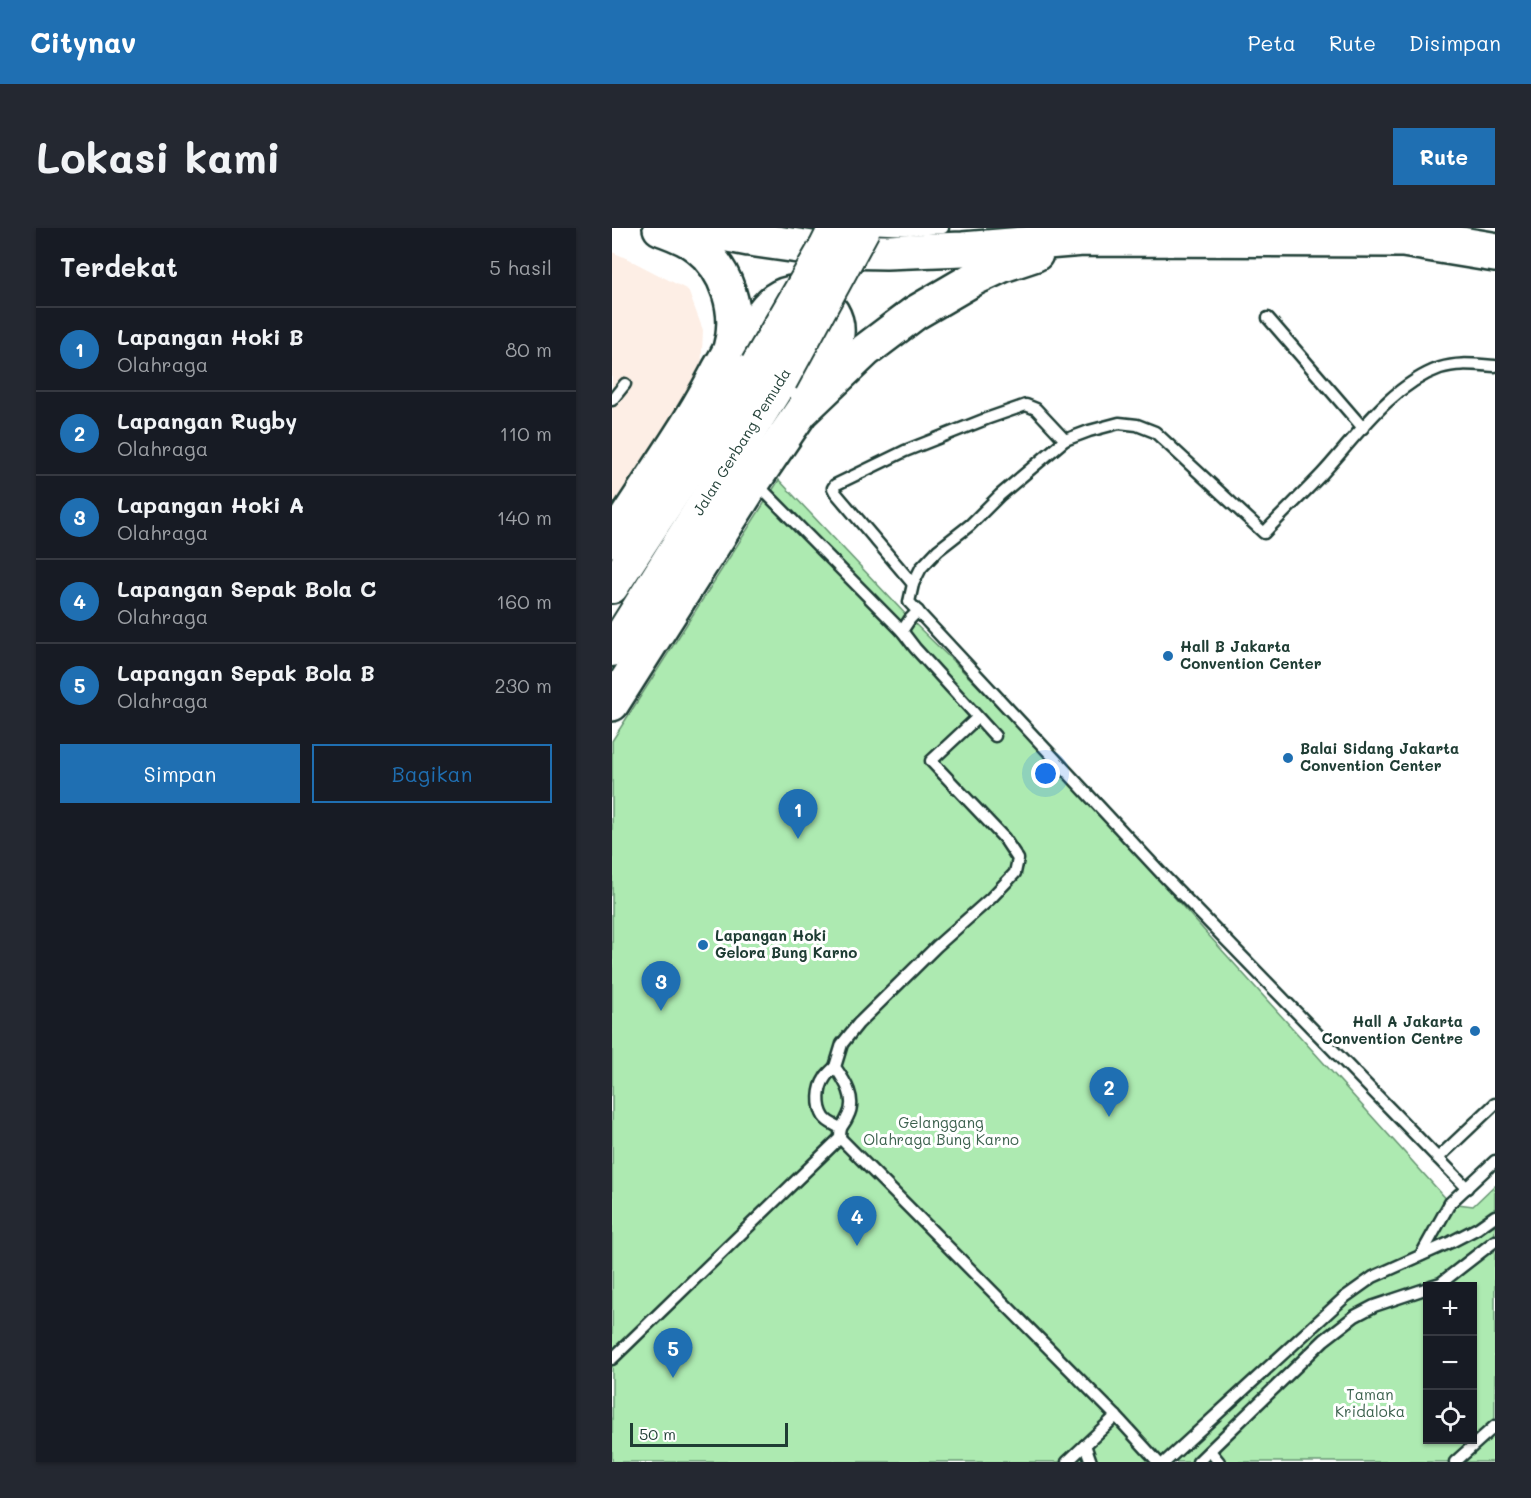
<!DOCTYPE html>
<html lang="id">
<head>
<meta charset="utf-8">
<style>
	body { margin:0; font-family:Mali,sans-serif; background:#242831; color:#f1f3f6 }
	.controls { position:absolute; right:18px; bottom:18px; display:grid; overflow:hidden; border-radius:0px; box-shadow:0 2px 4px #0004 }
	.controls button { width:54px; height:54px; display:grid; place-items:center; padding:0; border:0; border-bottom:2px solid #363941; background:#171b24; color:#f1f3f6; font:30px sans-serif }
	.scale { position:absolute; left:18px; bottom:15px; width:158px; box-sizing:border-box; padding-left:6px; border:3px solid #1f3d34; border-top:0; font-size:16px; line-height:21px; white-space:nowrap; color:#1f3d34; -webkit-text-stroke:4px #fff; paint-order:stroke }
	.you { position:absolute; left:434px; top:546px; width:21px; height:21px; margin:-15px; border:4px solid #fff; border-radius:50%; background:#1a73e8; box-shadow:0 0 0 9px #1a73e833 }
	.badge { display:grid; place-items:center; width:39px; height:39px; border-radius:50%; background:#1f6fb2; color:#fff; font-size:20px; font-weight:700 }
	.pin { position:absolute; translate:-50% -50px; filter:drop-shadow(0 2px 3px #0008) }
	.pin::after { content:''; position:absolute; top:32px; width:21px; height:18px; background:inherit; clip-path:polygon(0 0,100% 0,50% 100%) }
	.list { margin:0; padding:0; list-style:none }
	h2 { display:flex; justify-content:space-between; align-items:center; height:78px; margin:0; padding:0 24px; font-size:26px }
	h2 small { font-size:20px; font-weight:400; color:#9ea1a6 }
	.list li { display:grid; grid-template-columns:39px 1fr auto; gap:18px; align-items:center; box-sizing:border-box; height:84px; padding:0 24px; border-top:2px solid #363941 }
	.list b { display:block; font-size:22px; white-space:nowrap }
	.list p { margin:0; font-size:20px; white-space:nowrap; color:#9ea1a6 }
	.list em { font-size:20px; font-style:normal; color:#9ea1a6 }
	.actions { display:flex; gap:12px; padding:18px 24px }
	.actions a { flex:1; padding:14px 0; border:2px solid #1f6fb2; border-radius:0px; text-align:center; font-size:21px; color:#1f6fb2 }
	.actions .main { background:#1f6fb2; color:#fff }
	.icon { flex:none; width:33px; height:33px; fill:none; stroke:currentColor; stroke-width:2; stroke-linecap:round; stroke-linejoin:round }
	.map { position:relative; flex:none; width:883px; height:1234px; overflow:hidden; border-radius:0px }
	header { display:flex; align-items:center; gap:36px; box-sizing:border-box; height:84px; padding:0 30px; background:#1f6fb2; color:#fff }
	header strong { font-size:28px }
	nav { display:flex; gap:33px; margin-inline-start:auto; font-size:21px }
	.intro { display:flex; align-items:center; justify-content:space-between; box-sizing:border-box; height:144px; padding:0 36px }
	h1 { margin:0; font-size:42px }
	.button { padding:15px 27px; border-radius:0px; background:#1f6fb2; color:#fff; font-size:21px; font-weight:700 }
	main { display:flex; gap:36px; padding:0 36px }
	aside { flex:1; background:#171b24; border-radius:0px; box-shadow:0 2px 4px #0004 }
	.map>svg:first-child { display:block }
	.built { fill:#fdeee5 }
	.green { fill:#adeab1; stroke:#669472; stroke-width:1.5; fill-rule:evenodd }
	.lines { fill:none; stroke-linecap:round; stroke-linejoin:round }
	.service-casing { stroke:#1f3d34; stroke-width:15 }
	.primary-casing { stroke:#1f3d34; stroke-width:36 }
	.trunk-casing { stroke:#1f3d34; stroke-width:38 }
	.service { stroke:#fff; stroke-width:10 }
	.primary { stroke:#fff; stroke-width:32 }
	.trunk { stroke:#fff; stroke-width:33 }
	.primary-bridge-casing { stroke:#1f3d34; stroke-width:36; stroke-linecap:butt }
	.primary-bridge { stroke:#fff; stroke-width:32 }
	.poi-dot { fill:#1f6fb2; stroke:#fff; stroke-width:2 }
	.labels { text-anchor:middle; stroke-width:6; stroke-linejoin:round; paint-order:stroke }
	.street-label { font-size:15px; fill:#1f3d34; stroke:#fff }
	.poi-label { font-size:15px; font-weight:bold; fill:#1f3d34; stroke:#fff; text-anchor:start }
	.park-label { font-size:15px; fill:#3b604d; stroke:#fff }
</style>
</head>
<body>
<header>
<strong>Citynav</strong>
<nav><a>Peta</a><a>Rute</a><a>Disimpan</a></nav>
</header>
<div class="intro"><h1>Lokasi kami</h1><a class="button">Rute</a></div>
<main>
<aside>
<h2>Terdekat<small>5 hasil</small></h2>
<ul class="list">
<li><span class="badge">1</span><div><b>Lapangan Hoki B</b><p>Olahraga</p></div><em>80 m</em></li>
<li><span class="badge">2</span><div><b>Lapangan Rugby</b><p>Olahraga</p></div><em>110 m</em></li>
<li><span class="badge">3</span><div><b>Lapangan Hoki A</b><p>Olahraga</p></div><em>140 m</em></li>
<li><span class="badge">4</span><div><b>Lapangan Sepak Bola C</b><p>Olahraga</p></div><em>160 m</em></li>
<li><span class="badge">5</span><div><b>Lapangan Sepak Bola B</b><p>Olahraga</p></div><em>230 m</em></li>
</ul>
<div class="actions"><a class="main">Simpan</a><a>Bagikan</a></div>
</aside>
<div class="map">
<svg width="883" height="1234" viewBox="0 0 883 1234">
	<rect width="100%" height="100%" fill="#fff"/>
	<filter id="ink" filterUnits="userSpaceOnUse"><feTurbulence type="fractalNoise" baseFrequency=".0167" numOctaves="2"/><feDisplacementMap in="SourceGraphic" scale="12" xChannelSelector="R" yChannelSelector="G"/><feConvolveMatrix kernelMatrix="1 2 1 2 8 2 1 2 1" color-interpolation-filters="sRGB"/></filter>
	<g filter="url(#ink)">
		<!-- built -->
		<polygon class="built" points="0,24 14,30 76,62 91,102 89,146 0,284"/>
		<!-- green -->
		<path class="green" d="M167,252l131,139 40,39 106,108 394,437 23,3 22,-21v277h-883v-721zM816,1058h44v154h-44z"/>
		<g class="lines">
			<!-- service casing -->
			<g class="service-casing">
				<g id="service">
					<polyline points="253,0 298,2 331,0"/>
					<polyline points="823,0 883,10"/>
					<polyline points="656,90 751,200"/>
					<polyline points="0,172 13,156"/>
					<polyline points="144,255 290,403 303,420 383,508"/>
					<polyline points="301,356 223,264 221,260 223,257 293,223 374,191 414,177 424,181 453,212"/>
					<polyline points="290,403 298,391 306,383"/>
					<path d="M223,839c-3,3 -8,7 -10,11 -7,10 -8,28 -1,39 3,5 11,8 16,11"/>
					<polyline points="228,910 504,1188 546,1234"/>
					<polyline points="826,930 883,876"/>
					<path d="M855,960l-306,-315 -252,-271 4,-18 8,-16 17,-18 32,-25 30,-30 65,-55 24,-9 30,-8 18,2 18,7 109,101c19,-20 39,-39 58,-59 34,-37 69,-89 118,-106 18,-6 37,-3 55,-2"/>
					<polyline points="809,1027 838,975 883,933"/>
					<polyline points="819,1058 829,1055 883,1013"/>
					<path d="M0,1131l228,-221c0,-14 3,-10 8,-22 9,-17 -3,-35 -13,-49l7,-23 16,-20 79,-78 54,-48 24,-25 3,-14 -14,-21 -73,-77 46,-43"/>
					<polyline points="473,1217 479,1234"/>
					<polyline points="598,1223 607,1234"/>
					<polyline points="455,1234 504,1188"/>
					<polyline points="553,1234 733,1069 761,1049 839,1014 866,1000 883,988"/>
					<polyline points="586,1234 712,1112 743,1088 762,1078 816,1060"/>
					<polyline points="843,1234 883,1198"/>
				</g>
			</g>
			<!-- primary casing -->
			<g class="primary-casing">
				<g id="primary">
					<polyline points="0,359 145,137"/>
					<polyline points="0,422 169,153"/>
				</g>
			</g>
			<!-- trunk casing -->
			<g class="trunk-casing">
				<g id="trunk">
					<polyline points="80,0 137,11 222,23 274,24 351,21 471,11 791,12 883,27"/>
					<path d="M122,133c10,-17 25,-49 41,-61 26,-19 65,2 62,34 -2,18 -21,42 -31,57"/>
					<path d="M0,312c21,-32 42,-64 63,-96 15,-23 29,-46 42,-71 4,-8 10,-16 13,-24 11,-37 -3,-80 -33,-103 -11,-9 -24,-13 -37,-18"/>
					<polyline points="0,476 142,253 189,184 254,122 303,85 363,50 391,37 424,26"/>
				</g>
			</g>
			<!-- service -->
			<use href="#service" class="service"/>
			<!-- primary -->
			<use href="#primary" class="primary"/>
			<!-- trunk -->
			<use href="#trunk" class="trunk"/>
			<!-- primary-bridge casing -->
			<g class="primary-bridge-casing">
				<g id="primary-bridge">
					<polyline points="145,137 214,18 223,0"/>
					<polyline points="169,153 252,0"/>
				</g>
			</g>
			<!-- primary-bridge -->
			<use href="#primary-bridge" class="primary-bridge"/>
		</g>
	</g>
	<!-- markers -->
	<g class="poi-dot">
		<circle cx="556" cy="428" r="6"/>
		<circle cx="676" cy="530" r="6"/>
		<circle cx="91" cy="717" r="6"/>
		<circle cx="863" cy="803" r="6"/>
	</g>
	<g class="labels">
		<!-- street labels -->
		<g class="street-label">
			<text transform="translate(130 214) rotate(-58)" y="5">Jalan Gerbang Pemuda</text>
		</g>
		<!-- poi labels -->
		<g class="poi-label">
			<text x="568" y="424">Hall B Jakarta<tspan x="568" dy="17">Convention Center</tspan></text>
			<text x="688" y="526">Balai Sidang Jakarta<tspan x="688" dy="17">Convention Center</tspan></text>
			<text x="103" y="713">Lapangan Hoki<tspan x="103" dy="17">Gelora Bung Karno</tspan></text>
			<text x="851" y="799" text-anchor="end">Hall A Jakarta<tspan x="851" dy="17">Convention Centre</tspan></text>
		</g>
		<!-- park labels -->
		<g class="park-label">
			<text x="329" y="900">Gelanggang<tspan x="329" dy="17">Olahraga Bung Karno</tspan></text>
			<text x="758" y="1172">Taman<tspan x="758" dy="17">Kridaloka</tspan></text>
		</g>
	</g>
</svg>
<div class="controls">
<button>+</button>
<button>−</button>
<button><svg class="icon" aria-label="locate" viewBox="0 0 24 24"><circle cx="12" cy="12" r="6"/><path d="M12 2v4M12 18v4M2 12h4M18 12h4"/></svg></button>
</div>
<div class="scale">50 m</div>
<div class="you"></div>
<div class="pin badge" style="left:186px;top:611px">1</div>
<div class="pin badge" style="left:497px;top:889px">2</div>
<div class="pin badge" style="left:49px;top:783px">3</div>
<div class="pin badge" style="left:245px;top:1018px">4</div>
<div class="pin badge" style="left:61px;top:1150px">5</div>
</div>
</main>
</body>
</html>
